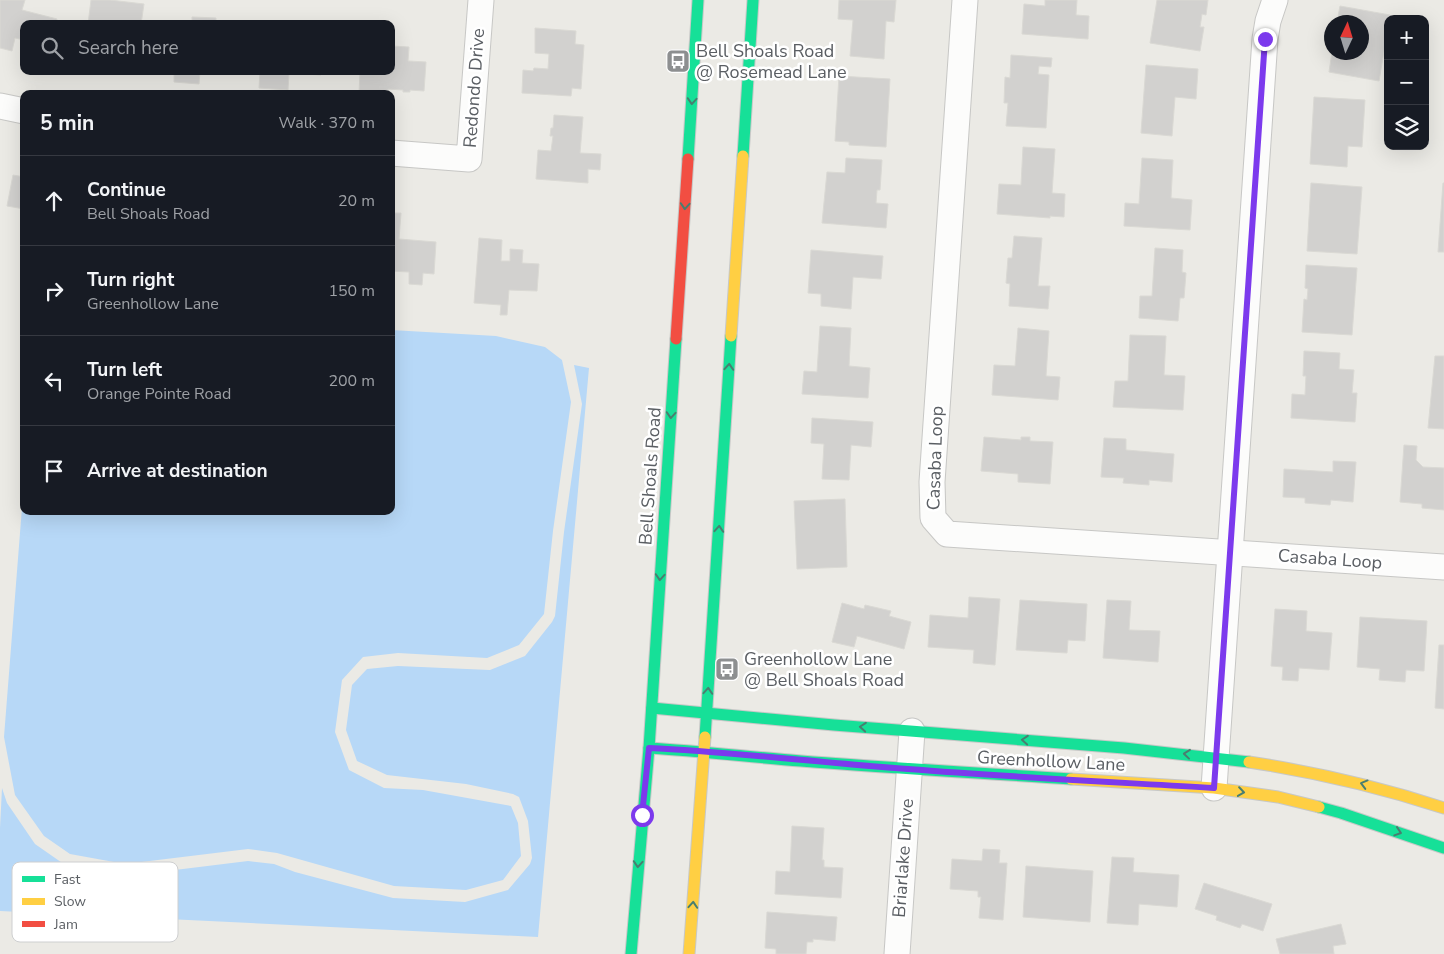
<!DOCTYPE html>
<html lang="en">
<head>
<meta charset="utf-8">
<style>
	body { margin:0; font-family:"Nunito Sans",sans-serif; background:#242831; color:#f1f3f6 }
	.controls { position:absolute; right:15px; top:15px; display:grid; overflow:hidden; border-radius:10px; box-shadow:0 5px 20px #0002 }
	.controls button { width:45px; height:45px; display:grid; place-items:center; padding:0; border:0; border-bottom:1px solid #363941; background:#171b24; color:#f1f3f6; font:25px sans-serif }
	.compass { position:absolute; left:1324px; top:15px; width:45px; height:45px; border-radius:50%; background:#171b24; box-shadow:0 5px 20px #0002; rotate:4deg }
	.stop { position:absolute; width:15px; height:15px; margin:-11px; border:4px solid #7c3aed; border-radius:50%; background:#fff }
	.stop.end { background:#7c3aed; border-color:#fff; box-shadow:0 1px 5px #0008 }
	.list { margin:0; padding:0; list-style:none }
	h2 { display:flex; justify-content:space-between; align-items:center; height:65px; margin:0; padding:0 20px; font-size:21px }
	h2 small { font-size:16px; font-weight:400; color:#9ea1a6 }
	.list li { display:grid; grid-template-columns:32px 1fr auto; gap:15px; align-items:center; box-sizing:border-box; height:90px; padding:0 20px; border-top:1px solid #363941 }
	.list b { display:block; font-size:19px; white-space:nowrap }
	.list p { margin:0; font-size:16px; white-space:nowrap; color:#9ea1a6 }
	.list em { font-size:16px; font-style:normal; color:#9ea1a6 }
	.icon { flex:none; width:28px; height:28px; fill:none; stroke:currentColor; stroke-width:2; stroke-linecap:round; stroke-linejoin:round }
	.map { position:relative; flex:none; width:1444px; height:954px; overflow:hidden }
	.search { position:absolute; background:#171b24; box-shadow:0 5px 20px #0002; left:20px; top:20px; width:375px; height:55px; display:flex; align-items:center; gap:12px; box-sizing:border-box; padding:0 18px; border-radius:10px; color:#9ea1a6; font-size:19px }
	.panel { position:absolute; background:#171b24; box-shadow:0 5px 20px #0002; left:20px; top:90px; width:375px; height:425px; border-radius:10px }
	.map>svg:first-child { display:block }
	.water { fill:#b7d8f7 }
	.building { fill:#d2d1cf; stroke:#dad9d4 }
	.lines { fill:none; stroke-linecap:round; stroke-linejoin:round }
	.street-casing { stroke:#c7c7c5; stroke-width:27 }
	.fast-casing { stroke:#c7c8c7; stroke-width:13 }
	.slow-casing { stroke:#c7c8c7; stroke-width:13 }
	.jam-casing { stroke:#c7c8c7; stroke-width:13 }
	.street { stroke:#fcfcfb; stroke-width:25 }
	.fast { stroke:#16e098; stroke-width:11 }
	.slow { stroke:#ffcf43; stroke-width:11 }
	.jam { stroke:#f24e42; stroke-width:11 }
	.oneway { stroke:#497e70 }
	.route { stroke:#7c3aed; stroke-width:6 }
	.labels { text-anchor:middle; stroke-width:5; stroke-linejoin:round; paint-order:stroke }
	.poi-label { font-size:18px; fill:#5a5e63; stroke:#fff; text-anchor:start }
	.street-label { font-size:18px; fill:#5a5e63; stroke:#fff }
	.key { fill:#fff; stroke:#cecfd0; stroke-width:1 }
	.key-label { font-size:14px; fill:#5a5e63 }
</style>
</head>
<body>
<div class="map">
<svg width="1444" height="954" viewBox="0 0 1444 954">
	<rect width="100%" height="100%" fill="#ebeae5"/>
	<!-- water -->
	<g class="water">
		<polygon points="391,330 496,336 545,347 562,360 571,402 553,531 544,614 519,645 487,658 398,653 363,657 342,680 335,732 349,770 384,788 423,790 511,806 518,823 521,856 503,880 466,890 394,886 277,853 248,849 125,864 70,854 44,836 15,795 4,737 24,482 24,511 391,511"/>
		<polygon points="574,365 589,368 538,937 0,911 0,828 2,788 7,803 35,844 68,867 126,876 248,861 274,864 295,872 393,898 465,902 508,890 530,864 532,858 528,821 519,797 513,794 466,784 387,775 357,761 346,730 352,685 367,669 398,666 490,670 525,656 552,622 555,616 564,532 582,404"/>
	</g>
	<!-- building -->
	<g class="building">
		<polygon points="0,0 25,0 22,10 57,19 56,24 24,24 24,40 15,38 12,51 0,48"/>
		<polygon points="91,0 110,0 144,4 141,24 88,24"/>
		<polygon points="839,0 896,0 894,22 886,21 884,59 850,56 853,20 838,19"/>
		<polygon points="1045,0 1077,0 1076,15 1089,16 1088,39 1022,34 1024,4 1045,6"/>
		<polygon points="1157,0 1208,0 1206,15 1202,14 1200,27 1204,27 1200,51 1150,43"/>
		<polygon points="1340,6 1390,15 1389,19 1388,19 1388,28 1379,81 1329,72 1332,52 1362,52 1362,22 1337,22"/>
		<polygon points="192,17 216,18 216,24 192,24"/>
		<polygon points="535,28 576,31 575,44 584,45 581,89 572,88 571,96 522,93 523,70 533,71 534,68 548,69 549,54 535,53"/>
		<polygon points="391,46 409,47 408,61 426,62 424,91 410,90 410,92 403,92 403,90 388,89 388,94 359,94 360,71 391,71"/>
		<polygon points="1011,55 1052,58 1051,67 1039,66 1038,74 1049,75 1046,128 1006,126 1008,103 1004,103 1005,77 1010,78"/>
		<polygon points="1146,65 1198,69 1196,99 1175,97 1172,136 1141,133"/>
		<polygon points="174,71 200,71 199,84 174,82"/>
		<polygon points="260,71 322,71 321,75 289,73 288,90 259,88"/>
		<polygon points="839,76 890,79 886,147 849,145 849,142 835,141"/>
		<polygon points="1314,97 1365,100 1362,147 1348,146 1347,167 1310,164"/>
		<polygon points="554,115 583,117 580,153 601,154 600,170 588,169 588,183 536,179 538,150 551,151 553,136 550,136 551,128 553,128"/>
		<polygon points="1023,147 1055,149 1052,193 1065,194 1064,217 1050,216 1050,218 997,214 999,184 1021,185"/>
		<polygon points="846,158 882,160 880,190 877,190 876,203 888,204 886,228 822,223 827,172 845,173"/>
		<polygon points="1142,158 1173,160 1171,198 1192,200 1190,230 1124,226 1125,203 1139,204"/>
		<polygon points="13,175 24,177 24,209 7,206"/>
		<polygon points="1311,183 1362,187 1357,254 1307,251"/>
		<polygon points="1443,183 1444,183 1444,252 1438,252"/>
		<polygon points="391,213 401,213 399,239 436,242 434,274 423,273 422,285 409,284 409,272 391,271"/>
		<polygon points="1014,236 1042,238 1038,286 1050,286 1048,309 1009,306 1010,284 1006,283 1008,258 1012,258"/>
		<polygon points="479,238 502,240 501,261 510,261 510,249 523,250 522,263 539,264 537,291 509,290 507,315 500,315 501,305 474,303"/>
		<polygon points="1155,248 1183,250 1182,272 1186,273 1184,298 1180,298 1178,321 1139,318 1140,296 1152,296"/>
		<polygon points="811,250 883,256 881,279 853,277 851,309 821,306 821,294 808,293"/>
		<polygon points="1306,265 1357,268 1352,335 1302,332 1304,299 1307,300 1308,289 1305,288"/>
		<polygon points="820,326 851,328 849,366 870,368 868,398 802,394 804,371 817,372"/>
		<polygon points="1018,328 1049,331 1046,376 1060,377 1058,400 992,395 994,365 1015,366"/>
		<polygon points="1130,335 1166,336 1164,375 1185,376 1183,410 1113,407 1115,381 1128,381"/>
		<polygon points="1304,351 1340,353 1339,369 1354,370 1352,393 1357,393 1355,422 1291,418 1292,394 1305,395 1306,376 1303,376"/>
		<polygon points="1435,356 1444,356 1444,429 1428,428"/>
		<polygon points="812,418 873,422 871,447 851,445 849,480 822,479 824,444 811,443"/>
		<polygon points="984,437 1021,440 1021,437 1030,437 1030,441 1053,442 1050,484 1018,482 1018,474 981,471"/>
		<polygon points="1104,438 1126,439 1126,450 1174,454 1172,482 1149,480 1149,485 1123,483 1124,478 1101,477"/>
		<polygon points="1404,445 1417,446 1416,460 1423,467 1444,468 1444,510 1422,508 1422,504 1400,502"/>
		<polygon points="1333,461 1356,462 1353,502 1331,500 1330,505 1305,503 1305,498 1283,497 1284,469 1333,472"/>
		<polygon points="845,499 847,567 797,569 794,501"/>
		<polygon points="969,597 1000,599 995,665 973,663 974,650 928,647 930,615 968,618"/>
		<polygon points="1020,600 1087,604 1085,641 1068,640 1067,653 1016,650"/>
		<polygon points="1107,600 1131,601 1129,630 1160,631 1158,662 1103,658"/>
		<polygon points="842,603 864,609 865,605 891,611 889,616 911,622 904,649 857,636 854,647 832,642"/>
		<polygon points="1275,609 1307,611 1306,631 1332,633 1329,670 1299,668 1298,681 1282,680 1283,667 1271,666"/>
		<polygon points="1360,617 1427,621 1424,671 1406,670 1405,682 1379,680 1380,669 1357,667"/>
		<polygon points="1439,645 1444,645 1444,709 1435,708"/>
		<polygon points="792,826 824,828 822,860 824,860 824,867 843,868 841,898 775,894 776,871 790,872"/>
		<polygon points="983,849 1000,850 999,863 1007,863 1003,920 979,918 981,897 978,897 978,891 950,889 952,859 982,861"/>
		<polygon points="1112,857 1134,858 1133,872 1179,875 1177,907 1139,904 1138,925 1107,923"/>
		<polygon points="1026,866 1093,871 1090,922 1023,917"/>
		<polygon points="1204,883 1272,904 1263,931 1242,924 1240,928 1216,920 1217,916 1195,909"/>
		<polygon points="767,912 837,917 835,941 813,939 813,942 807,942 806,954 776,954 776,949 765,948"/>
		<polygon points="1341,924 1346,944 1333,946 1334,954 1280,954 1276,939"/>
	</g>
	<g class="lines">
		<!-- street casing -->
		<g class="street-casing">
			<g id="street">
				<polyline points="965,0 932,482 933,518 947,534 1444,567"/>
				<polyline points="0,106 24,111"/>
				<polyline points="391,153 469,159 481,0"/>
				<polyline points="1214,788 1265,39 1268,21 1275,0"/>
				<polyline points="897,954 912,731"/>
			</g>
		</g>
		<!-- fast casing -->
		<g class="fast-casing">
			<g id="fast">
				<polyline points="743,156 753,0"/>
				<polyline points="688,159 698,0"/>
				<polyline points="652,708 834,725 1124,748 1249,762"/>
				<polyline points="705,737 731,336"/>
				<path d="M649,748c51,3 101,9 152,13 90,7 180,12 270,18"/>
				<polyline points="1319,807 1341,813 1444,848"/>
				<polyline points="631,954 649,748 676,339"/>
			</g>
		</g>
		<!-- slow casing -->
		<g class="slow-casing">
			<g id="slow">
				<polyline points="731,336 743,156"/>
				<path d="M1249,762c66,10 131,25 195,46"/>
				<polyline points="1071,779 1214,788 1278,797 1319,807"/>
				<polyline points="689,954 705,737"/>
			</g>
		</g>
		<!-- jam casing -->
		<g class="jam-casing">
			<polyline id="jam" points="676,339 688,159"/>
		</g>
		<!-- street -->
		<use href="#street" class="street"/>
		<!-- fast -->
		<use href="#fast" class="fast"/>
		<!-- slow -->
		<use href="#slow" class="slow"/>
		<!-- jam -->
		<use href="#jam" class="jam"/>
	</g>
	<!-- one-way arrows -->
	<defs><path id="oneway-chevron" d="M-2-3.5L2.5 0L-2 3.5" fill="none" stroke-width="1.6" stroke-linecap="round" stroke-linejoin="round" transform="scale(1.25)"/></defs>
	<g class="oneway">
		<use href="#oneway-chevron" transform="translate(692 101) rotate(94)"/>
		<use href="#oneway-chevron" transform="translate(685 206) rotate(94)"/>
		<use href="#oneway-chevron" transform="translate(729 367) rotate(-86)"/>
		<use href="#oneway-chevron" transform="translate(671 415) rotate(94)"/>
		<use href="#oneway-chevron" transform="translate(719 529) rotate(-86)"/>
		<use href="#oneway-chevron" transform="translate(660 577) rotate(94)"/>
		<use href="#oneway-chevron" transform="translate(708 691) rotate(-86)"/>
		<use href="#oneway-chevron" transform="translate(863 727) rotate(-175)"/>
		<use href="#oneway-chevron" transform="translate(1025 740) rotate(-176)"/>
		<use href="#oneway-chevron" transform="translate(1187 754) rotate(-174)"/>
		<use href="#oneway-chevron" transform="translate(1364 784) rotate(-165)"/>
		<use href="#oneway-chevron" transform="translate(1241 792) rotate(8)"/>
		<use href="#oneway-chevron" transform="translate(1398 832) rotate(18)"/>
		<use href="#oneway-chevron" transform="translate(638 864) rotate(94)"/>
		<use href="#oneway-chevron" transform="translate(693 905) rotate(-86)"/>
	</g>
	<g class="lines">
		<!-- route -->
		<path class="route" d="M642,815l7,-67c86,4 173,15 259,21 102,8 204,13 306,19l51,-749"/>
	</g>
	<!-- icons -->
	<defs>
		<g id="bus-square" transform="scale(1.25)"><rect x="-9" y="-9" width="18" height="18" rx="4" fill="#8d8f90" stroke="#fff"/><path d="M-5-6H5V4H4V6H2V4H-2V6H-4V4H-5ZM-3.5-4V0h7V-4ZM-3.5 1.2v1.5H-2V1.2ZM2 1.2v1.5H3.5V1.2Z" fill="#fff"/></g>
	</defs>
	<g fill-rule="evenodd">
		<use href="#bus-square" x="678" y="61"/>
		<use href="#bus-square" x="727" y="669"/>
	</g>
	<g class="labels">
		<!-- poi labels -->
		<g class="poi-label">
			<text x="696" y="57">Bell Shoals Road<tspan x="696" dy="21">@ Rosemead Lane</tspan></text>
			<text x="744" y="665">Greenhollow Lane<tspan x="744" dy="21">@ Bell Shoals Road</tspan></text>
		</g>
		<!-- street labels -->
		<g class="street-label">
			<text transform="translate(474 88) rotate(-86)" y="6">Redondo Drive</text>
			<text transform="translate(935 458) rotate(-88)" y="6">Casaba Loop</text>
			<text transform="translate(650 476) rotate(-86)" y="6">Bell Shoals Road</text>
			<text transform="translate(1330 559) rotate(4)" y="6">Casaba Loop</text>
			<text transform="translate(1051 761) rotate(3)" y="6">Greenhollow Lane</text>
			<text transform="translate(903 858) rotate(-86)" y="6">Briarlake Drive</text>
		</g>
	</g>
	<!-- legend -->
	<rect x="12" y="862" width="166" height="80" rx="8" class="key"/>
	<rect x="22" y="876" width="23" height="6" fill="#16e098"/>
	<rect x="22" y="898" width="23" height="7" fill="#ffcf43"/>
	<rect x="22" y="921" width="23" height="6" fill="#f24e42"/>
	<g class="key-label">
		<text x="54" y="884">Fast</text>
		<text x="54" y="906">Slow</text>
		<text x="54" y="929">Jam</text>
	</g>
</svg>
<div class="controls">
<button>+</button>
<button>−</button>
<button><svg class="icon" aria-label="layers" viewBox="0 0 24 24"><path d="M12 4l9 5-9 5-9-5zM3 14l9 5 9-5"/></svg></button>
</div>
<svg class="compass" viewBox="-18 -18 36 36"><path d="M0-13l5 13h-10z" fill="#e53935"/><path d="M0 13l5-13h-10z" fill="#9ea1a6"/></svg>
<div class="stop" style="left:642px;top:815px"></div>
<div class="stop end" style="left:1265px;top:39px"></div>
<div class="search"><svg class="icon" aria-label="search" viewBox="0 0 24 24"><circle cx="10" cy="10" r="6"/><path d="M15 15l6 6"/></svg>Search here</div>
<section class="panel">
<h2>5 min<small>Walk · 370 m</small></h2>
<ul class="list">
<li><svg class="icon" aria-label="ahead" viewBox="0 0 24 24"><path d="M12 20V5M6 11l6-6 6 6"/></svg><div><b>Continue</b><p>Bell Shoals Road</p></div><em>20 m</em></li>
<li><svg class="icon" aria-label="right" viewBox="0 0 24 24"><path d="M7 20v-9h11M14 6l5 5-5 5"/></svg><div><b>Turn right</b><p>Greenhollow Lane</p></div><em>150 m</em></li>
<li><svg class="icon" aria-label="left" viewBox="0 0 24 24"><path d="M17 20v-9H6M10 6l-5 5 5 5"/></svg><div><b>Turn left</b><p>Orange Pointe Road</p></div><em>200 m</em></li>
<li><svg class="icon" aria-label="arrive" viewBox="0 0 24 24"><path d="M6 21V4h12l-3 4 3 4H6"/></svg><div><b>Arrive at destination</b></div></li>
</ul>
</section>
</div>
</body>
</html>
